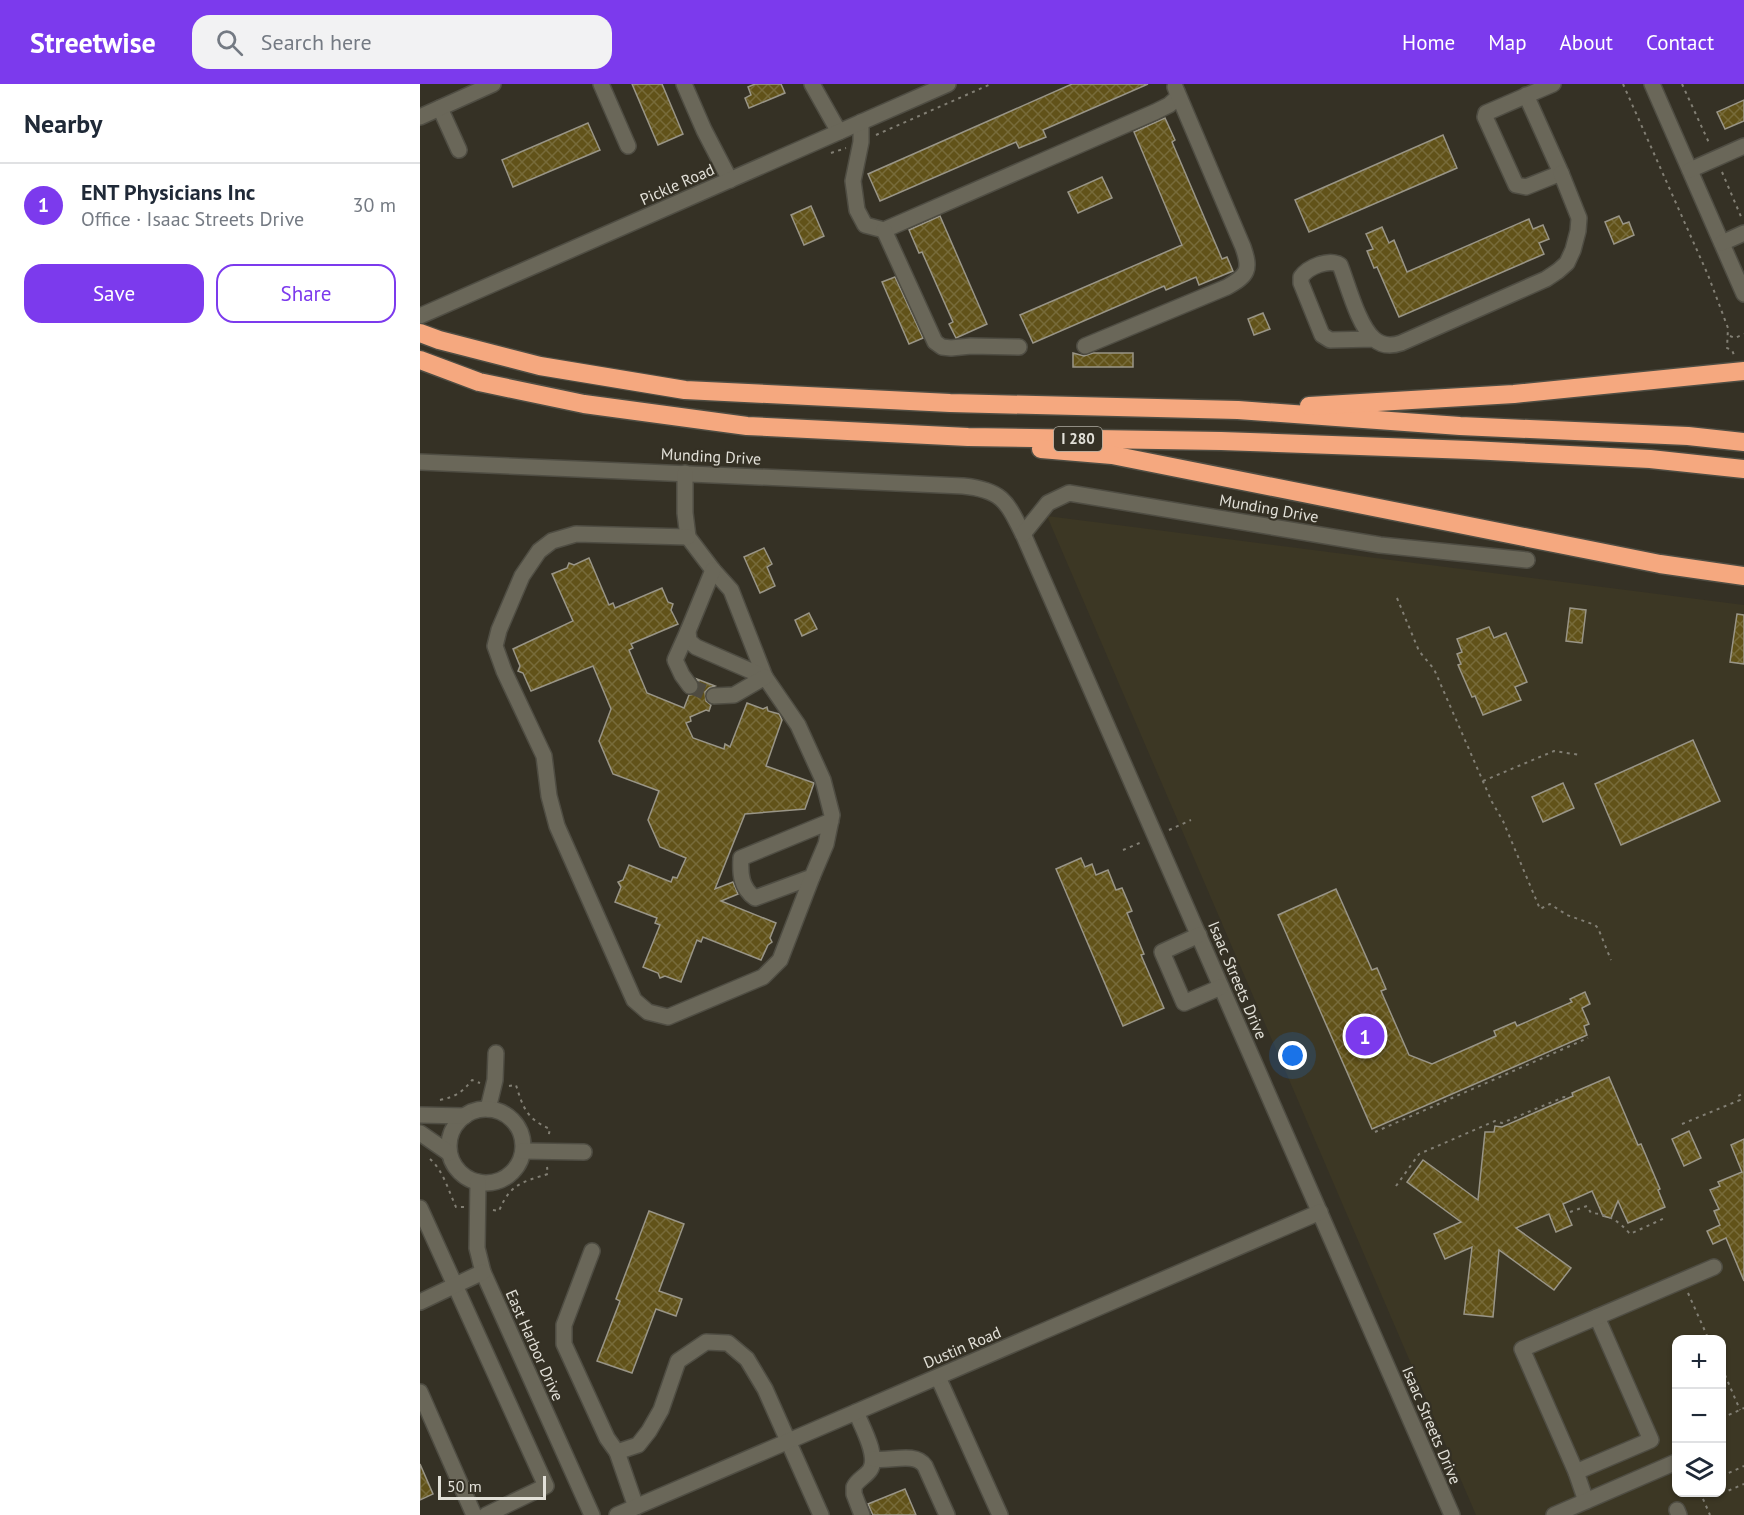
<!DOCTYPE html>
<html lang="en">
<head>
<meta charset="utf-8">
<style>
	body { margin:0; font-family:"PT Sans",sans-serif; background:#f2f2f3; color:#1f2937 }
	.controls { position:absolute; right:18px; bottom:18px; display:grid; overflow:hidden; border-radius:12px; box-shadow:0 2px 4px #0004 }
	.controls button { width:54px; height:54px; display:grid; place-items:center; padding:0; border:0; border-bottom:2px solid #e0e1e3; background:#fff; color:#1f2937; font:30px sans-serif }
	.scale { position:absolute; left:18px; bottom:15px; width:108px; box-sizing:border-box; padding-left:6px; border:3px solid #e2e0d8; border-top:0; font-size:16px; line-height:21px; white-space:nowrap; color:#e2e0d8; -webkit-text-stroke:4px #353125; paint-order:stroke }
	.you { position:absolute; left:873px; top:972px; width:21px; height:21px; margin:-15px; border:4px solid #fff; border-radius:50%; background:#1a73e8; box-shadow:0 0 0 9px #1a73e833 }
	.badge { display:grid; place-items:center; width:39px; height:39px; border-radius:50%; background:#7c3aed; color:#fff; font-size:20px; font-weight:700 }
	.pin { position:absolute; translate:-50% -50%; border:3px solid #fff; box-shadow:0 2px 6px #0006 }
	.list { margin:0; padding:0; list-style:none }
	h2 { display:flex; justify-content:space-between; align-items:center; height:78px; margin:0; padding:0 24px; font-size:26px }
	h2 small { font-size:20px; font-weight:400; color:#747a83 }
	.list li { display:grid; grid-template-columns:39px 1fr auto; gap:18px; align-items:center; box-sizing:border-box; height:84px; padding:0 24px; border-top:2px solid #e0e1e3 }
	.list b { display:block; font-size:22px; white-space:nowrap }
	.list p { margin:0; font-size:20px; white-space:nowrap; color:#747a83 }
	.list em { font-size:20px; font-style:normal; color:#747a83 }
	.actions { display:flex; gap:12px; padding:18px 24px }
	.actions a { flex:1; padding:14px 0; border:2px solid #7c3aed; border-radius:18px; text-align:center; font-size:21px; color:#7c3aed }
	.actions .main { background:#7c3aed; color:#fff }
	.icon { flex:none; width:33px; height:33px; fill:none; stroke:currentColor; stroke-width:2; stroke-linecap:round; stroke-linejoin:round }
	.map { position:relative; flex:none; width:1324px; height:1431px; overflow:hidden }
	header { display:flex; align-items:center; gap:36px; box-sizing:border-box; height:84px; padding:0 30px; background:#7c3aed; color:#fff }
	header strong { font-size:28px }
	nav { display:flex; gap:33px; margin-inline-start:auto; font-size:21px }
	.search { width:420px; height:54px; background:#f2f2f3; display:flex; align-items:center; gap:15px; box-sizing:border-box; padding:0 21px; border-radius:18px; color:#747a83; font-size:22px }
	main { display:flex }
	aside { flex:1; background:#fff }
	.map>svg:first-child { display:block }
	.built { fill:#3c3724; fill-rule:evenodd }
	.building { fill:url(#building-cross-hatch); stroke:#999587; stroke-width:1.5 }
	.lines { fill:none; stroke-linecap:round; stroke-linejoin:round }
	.minor-tunnel { stroke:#4f4b40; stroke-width:15; stroke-dasharray:15 8; stroke-linecap:butt }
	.minor-casing { stroke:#4f4d43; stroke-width:18 }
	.highway-casing { stroke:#4f4d43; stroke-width:21 }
	.path { stroke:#827f74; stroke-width:2; stroke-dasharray:3 4.5; stroke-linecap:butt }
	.minor { stroke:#6a6759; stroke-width:15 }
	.highway { stroke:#f5a87f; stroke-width:18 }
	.labels { text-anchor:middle; stroke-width:4.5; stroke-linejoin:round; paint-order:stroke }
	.shield { fill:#353125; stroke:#aeaca2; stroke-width:1.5 }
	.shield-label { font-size:15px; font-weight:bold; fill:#e2e0d8 }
	.street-label { font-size:16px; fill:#e2e0d8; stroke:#353125 }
</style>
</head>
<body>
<header>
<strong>Streetwise</strong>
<div class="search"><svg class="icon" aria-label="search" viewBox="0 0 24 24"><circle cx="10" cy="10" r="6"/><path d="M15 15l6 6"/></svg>Search here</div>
<nav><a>Home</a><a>Map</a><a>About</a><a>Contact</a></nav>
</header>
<main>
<aside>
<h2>Nearby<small></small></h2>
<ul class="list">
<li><span class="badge">1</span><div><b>ENT Physicians Inc</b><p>Office · Isaac Streets Drive</p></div><em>30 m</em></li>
</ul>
<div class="actions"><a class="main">Save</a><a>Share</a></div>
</aside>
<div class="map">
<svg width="1324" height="1431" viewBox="0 0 1324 1431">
	<defs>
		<pattern id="building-cross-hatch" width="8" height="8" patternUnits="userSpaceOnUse" patternTransform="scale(1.5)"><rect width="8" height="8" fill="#615219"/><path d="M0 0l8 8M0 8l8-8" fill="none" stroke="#776b3a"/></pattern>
	</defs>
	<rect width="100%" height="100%" fill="#353125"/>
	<!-- built -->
	<path class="built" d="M627,432l697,89v910h-268zM1256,1256h46v152h-46z"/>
	<!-- building -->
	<g class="building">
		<polygon points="212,0 242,0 263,50 238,61"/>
		<polygon points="335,0 361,0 365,9 329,24 325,14 331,11 328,3"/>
		<polygon points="652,0 728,0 623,46 626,53 599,64 596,58 460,117 448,90"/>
		<polygon points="1324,16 1324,37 1305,45 1297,28"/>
		<polygon points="745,34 755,56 752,58 802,175 807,173 813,187 779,201 776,193 746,206 744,202 613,259 600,231 762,161 714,48"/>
		<polygon points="168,39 180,66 93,103 82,76"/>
		<polygon points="1023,51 1037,84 889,148 875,116"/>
		<polygon points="682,93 692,114 658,129 648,108"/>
		<polygon points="391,122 404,152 384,161 371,131"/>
		<polygon points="520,132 567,240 536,254 529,240 533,238 502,168 499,169 489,146"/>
		<polygon points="1199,132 1203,140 1209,138 1214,151 1194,160 1185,138"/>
		<polygon points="1109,135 1113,145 1123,141 1129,155 1119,159 1124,170 979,233 957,183 954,184 947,167 953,165 946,150 962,143 969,159 974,156 987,188"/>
		<polygon points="475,193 503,254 489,260 462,198"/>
		<polygon points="843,229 850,245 834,251 828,235"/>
		<polygon points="653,269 664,272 673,269 713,269 713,283 653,283"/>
		<polygon points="344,464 352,480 347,483 355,502 340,509 324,473"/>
		<polygon points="169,474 189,521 193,519 195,524 242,504 248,518 253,520 251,526 258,540 211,560 213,564 209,566 227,609 264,624 269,611 275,610 279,606 280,600 277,595 295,602 289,604 285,608 286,617 291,621 289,627 286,626 270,633 271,637 266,639 273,654 304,665 305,660 310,663 327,619 343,625 347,623 348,627 359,630 362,636 346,682 394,699 385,725 325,730 295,805 313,798 318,810 301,817 356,839 350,854 352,858 348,861 341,876 283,853 281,858 277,856 261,898 245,892 240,894 238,889 223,883 240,841 235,839 237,834 195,818 201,803 198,798 203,796 209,781 251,798 253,793 257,794 266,774 240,763 228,736 239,707 193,690 179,657 191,625 173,582 111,607 103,589 98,587 100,582 93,565 153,537 132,490 147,484 149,479 154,481"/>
		<polygon points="1150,524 1166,526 1162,559 1146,557"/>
		<polygon points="389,529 397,545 382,552 375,536"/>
		<polygon points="1317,530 1324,531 1324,580 1310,578"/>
		<polygon points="1069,543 1074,554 1086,549 1107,598 1095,603 1101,616 1063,631 1055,612 1052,613 1038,581 1041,580 1037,570 1042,568 1037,555"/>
		<polygon points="1273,656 1300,717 1201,761 1175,700"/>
		<polygon points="1143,699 1154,724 1123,738 1112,713"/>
		<polygon points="661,774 665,783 672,780 676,791 688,786 696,806 702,804 712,827 707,829 724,870 721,871 744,924 703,942 636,785"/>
		<polygon points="916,805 952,886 957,884 966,905 961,907 989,971 1012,980 1076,952 1074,947 1095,938 1097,942 1152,918 1150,915 1165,908 1170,920 1162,924 1169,940 1164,942 1167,951 952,1045 858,831"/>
		<polygon points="1189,993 1218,1061 1221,1060 1240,1105 1238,1106 1245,1123 1208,1139 1198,1117 1191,1134 1183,1132 1172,1107 1143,1120 1152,1141 1136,1148 1129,1130 1096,1144 1151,1184 1134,1206 1079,1166 1073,1233 1044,1230 1052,1163 1025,1175 1014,1150 1041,1138 987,1098 1003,1076 1058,1116 1065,1048 1074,1048 1075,1042 1082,1043 1153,1012 1152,1009"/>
		<polygon points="1269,1047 1281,1074 1264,1082 1252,1055"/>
		<polygon points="1324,1055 1324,1197 1306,1154 1293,1160 1287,1147 1300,1141 1294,1127 1299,1125 1290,1106 1300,1102 1298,1098 1322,1088 1311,1061"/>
		<polygon points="229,1127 264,1140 239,1207 262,1215 256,1232 236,1225 212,1289 177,1277 200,1217 196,1215"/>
		<polygon points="0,1380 13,1410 0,1416"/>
		<polygon points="485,1405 496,1431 453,1431 448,1420"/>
	</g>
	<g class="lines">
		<!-- minor-tunnel -->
		<polyline class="minor-tunnel" points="270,602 294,612"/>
		<!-- minor casing -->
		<g class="minor-casing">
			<g id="minor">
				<polyline points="181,0 208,62"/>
				<polyline points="264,0 284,46 310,96"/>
				<polyline points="392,0 419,48"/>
				<polyline points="1232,0 1324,210"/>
				<polyline points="1106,11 1141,89 1106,103 1096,101 1065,33 1066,29 1133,0"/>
				<polyline points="20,24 39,66"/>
				<polyline points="0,33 73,0"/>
				<polyline points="441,38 441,58 433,97 437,126 445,141 464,146 735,28 749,21 757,14 757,8"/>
				<polyline points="1270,86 1324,62"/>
				<polyline points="464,146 515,258 522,263 531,264 551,262 599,263"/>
				<polyline points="1302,159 1324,149"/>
				<polyline points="0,232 528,0"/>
				<path d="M954,255l-44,1 -8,-5 -21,-52v-6c7,-10 28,-19 39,-12 8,20 18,60 34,74 8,7 18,7 27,4l145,-64 12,-8 9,-8 6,-13 5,-19 1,-13 -18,-45"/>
				<path d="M665,262l142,-59c21,-12 24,-17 16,-40l-68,-160"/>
				<path d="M0,378l543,24c40,4 44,16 61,50l428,979"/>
				<path d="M265,389v40l3,24 25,33 18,20 34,87 33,48 25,55 9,35 -6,29 -14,33 -57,21c-14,-10 -15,-24 -14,-40l90,-37"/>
				<polyline points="603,450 628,419 649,409 960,461 1107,476"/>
				<polyline points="268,453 156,450 132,457 119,467 102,492 79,546 75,562 84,587 124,672 129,712 137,742 214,916 228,928 248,933 343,893 360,876 392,793"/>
				<polyline points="293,486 268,547 269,557 276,563 345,593"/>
				<polyline points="268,547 255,576 262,591 270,602"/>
				<polyline points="294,612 314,611 345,593"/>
				<polyline points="779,851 742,868 764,919 801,903"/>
				<polyline points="68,1025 75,996 76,969"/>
				<circle cx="66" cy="1062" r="37"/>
				<polyline points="0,1031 45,1032"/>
				<polyline points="0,1049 29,1069"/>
				<polyline points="103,1067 164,1068"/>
				<polyline points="58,1098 57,1164 63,1188 172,1431"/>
				<polyline points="0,1124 126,1402 66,1431"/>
				<polyline points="172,1167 144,1241 144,1260 187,1354 197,1368 218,1361 229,1347 241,1326 258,1277 286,1258 308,1259 327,1275 345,1305 401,1431"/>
				<polyline points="0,1218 63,1188"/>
				<polyline points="518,1293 580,1431"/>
				<polyline points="0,1308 54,1431"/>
				<path d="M436,1328c6,15 23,44 14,58 -5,7 -13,10 -16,17v7l8,21"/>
				<polyline points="197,1368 216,1423"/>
				<path d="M454,1375c15,3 41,-8 51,7l22,49"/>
				<polyline points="1156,1388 1231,1356 1177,1233"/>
				<polyline points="1166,1417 1156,1388 1102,1265 1294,1183"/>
				<polyline points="1257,1426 1259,1431"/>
				<polyline points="197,1431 900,1128"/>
				<polyline points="1134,1431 1256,1378"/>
			</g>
		</g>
		<!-- highway casing -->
		<g class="highway-casing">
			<g id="highway">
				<polyline points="0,249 19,256 120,282 265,306 530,319 818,326 1040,342 1268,352 1324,358"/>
				<polyline points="0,276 59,298 164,320 327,342 548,353 801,357 1050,366 1230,375 1324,385"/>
				<polyline points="889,322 1094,310 1324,287"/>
				<polyline points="621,365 692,371 1240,480 1324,492"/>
			</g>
		</g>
		<!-- path -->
		<g class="path">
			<polyline points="1203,0 1288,191 1308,244 1307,264 1312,266 1314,271"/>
			<polyline points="1262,0 1290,61"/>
			<polyline points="456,51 571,0"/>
			<polyline points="411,69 426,64"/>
			<polyline points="1302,88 1322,135"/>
			<polyline points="1310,252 1315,254 1324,250"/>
			<polyline points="977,514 999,567 1014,585 1072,718 1083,737 1120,825 1130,820 1147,831 1175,841 1178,844 1191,876"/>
			<polyline points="1063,697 1134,667 1160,671"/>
			<polyline points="749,746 771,736"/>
			<polyline points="703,766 722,758"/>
			<path d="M89,1002l7,-1c7,23 11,34 34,44l-2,9"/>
			<path d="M20,1016c15,-3 23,-8 32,-20l8,3"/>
			<polyline points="1262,1040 1320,1016 1318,1012 1324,1009"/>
			<polyline points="955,1048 1168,954"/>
			<path d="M10,1075c13,11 19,33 26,48h8"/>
			<polyline points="976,1102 999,1070 1075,1037 1082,1039 1144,1013 1148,1014"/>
			<path d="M73,1126l6,1c11,-27 23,-29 49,-37l-1,-7"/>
			<path d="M1150,1128l17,-6 4,7c17,1 28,8 39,21l37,-17"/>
			<polyline points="1268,1209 1289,1256"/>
			<polyline points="1302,1284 1320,1326"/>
			<polyline points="1302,1334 1324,1324"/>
			<polyline points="1256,1353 1256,1355"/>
			<polyline points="1302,1392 1324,1382"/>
			<polyline points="1302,1406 1305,1408 1324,1400"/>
			<polyline points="1280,1408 1290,1431"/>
		</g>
		<!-- minor -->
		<use href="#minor" class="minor"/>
		<!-- highway -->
		<use href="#highway" class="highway"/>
	</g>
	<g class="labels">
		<!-- shield labels -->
		<rect class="shield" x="634" y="343" width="48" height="24" rx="4.5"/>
		<g class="shield-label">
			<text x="658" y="360">I 280</text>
		</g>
		<!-- street labels -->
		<g class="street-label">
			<text transform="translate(257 100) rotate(-24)" y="6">Pickle Road</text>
			<text transform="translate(291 372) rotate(3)" y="6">Munding Drive</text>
			<text transform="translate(849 424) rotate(10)" y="6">Munding Drive</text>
			<text transform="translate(818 896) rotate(67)" y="6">Isaac Streets Drive</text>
			<text transform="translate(115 1261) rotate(66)" y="6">East Harbor Drive</text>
			<text transform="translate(542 1263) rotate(-23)" y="6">Dustin Road</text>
			<text transform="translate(1012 1341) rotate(67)" y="6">Isaac Streets Drive</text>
		</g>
	</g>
</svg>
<div class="controls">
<button>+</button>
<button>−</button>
<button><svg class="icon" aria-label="layers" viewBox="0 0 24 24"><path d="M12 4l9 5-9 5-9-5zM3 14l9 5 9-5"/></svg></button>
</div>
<div class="scale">50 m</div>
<div class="you"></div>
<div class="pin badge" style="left:945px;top:952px">1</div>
</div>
</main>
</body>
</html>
